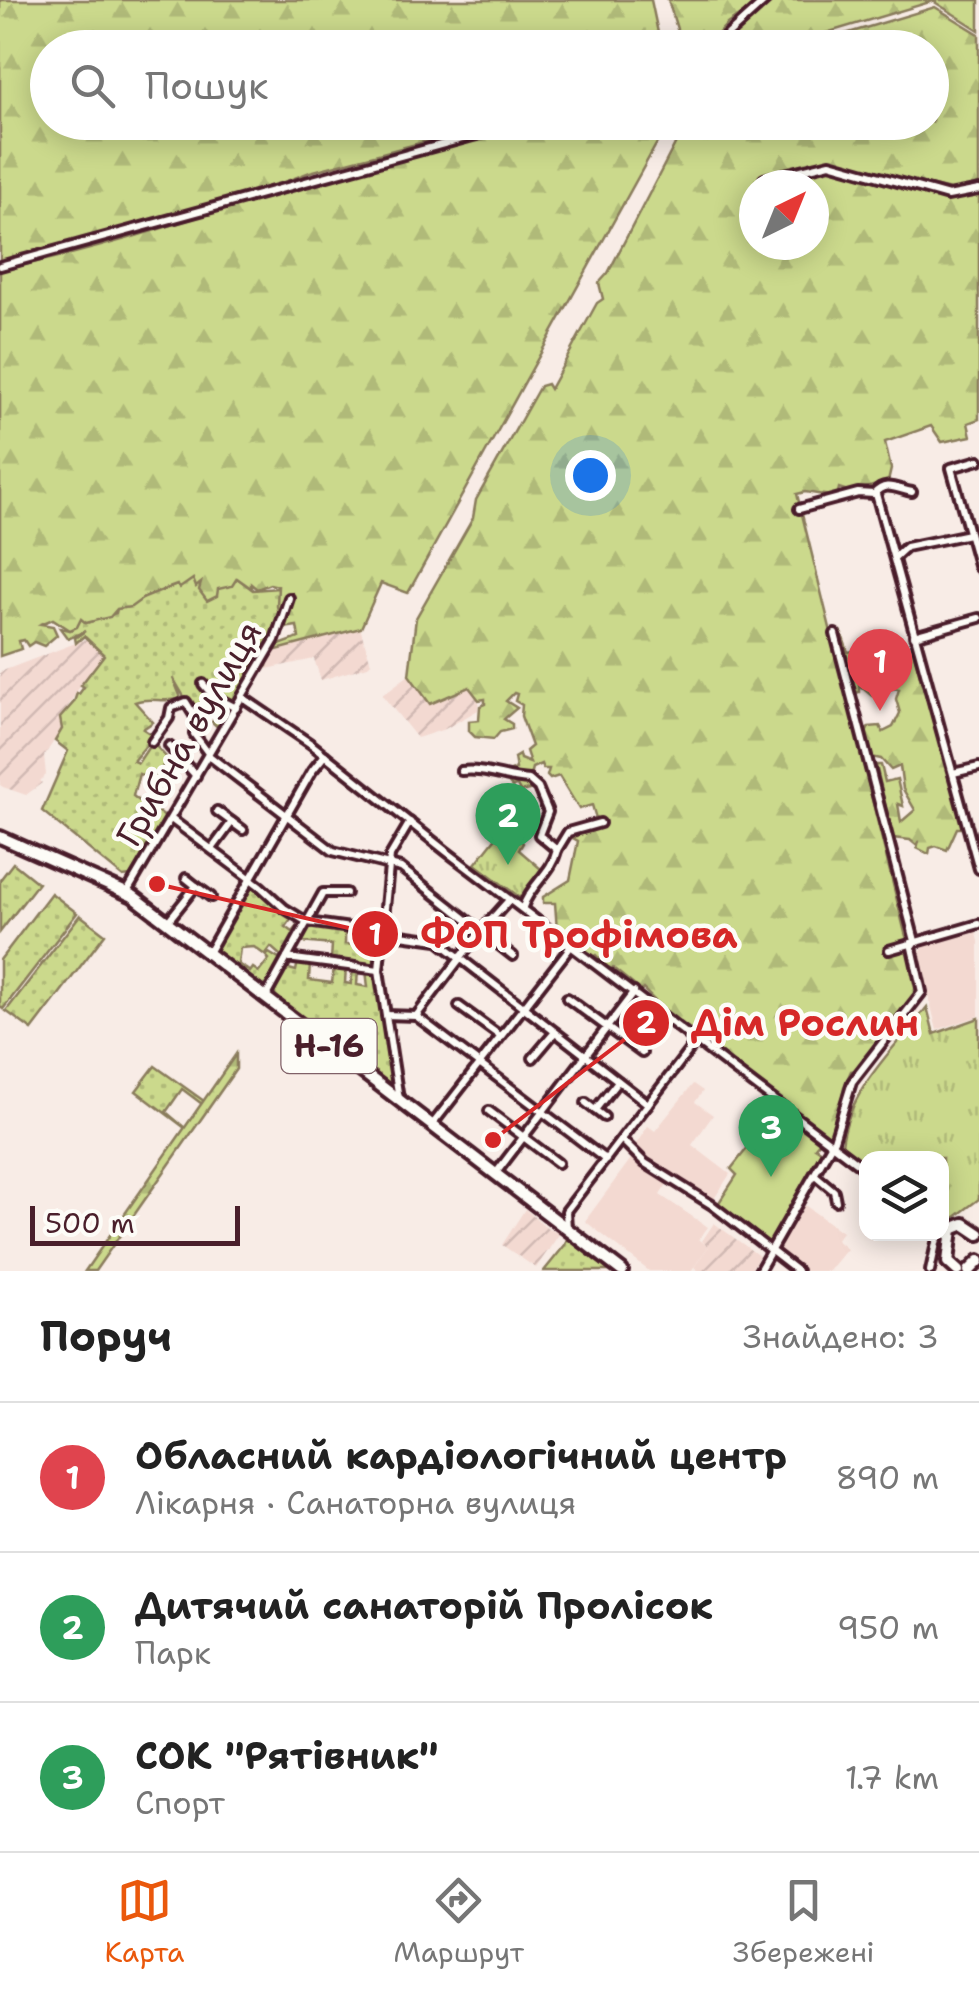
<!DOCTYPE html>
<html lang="uk">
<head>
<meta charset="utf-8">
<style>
	body { margin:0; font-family:"Shantell Sans",sans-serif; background:#f2f2f2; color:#222 }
	.controls { position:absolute; right:30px; bottom:30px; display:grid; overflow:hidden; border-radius:20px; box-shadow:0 5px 25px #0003 }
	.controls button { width:90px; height:90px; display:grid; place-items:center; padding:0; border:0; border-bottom:2px solid #e0e0e0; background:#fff; color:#222; font:50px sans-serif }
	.compass { position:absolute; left:739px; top:170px; width:90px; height:90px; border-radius:50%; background:#fff; box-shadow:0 5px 25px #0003; rotate:43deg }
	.scale { position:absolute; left:30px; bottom:25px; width:210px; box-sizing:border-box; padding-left:10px; border:5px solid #4a1f2b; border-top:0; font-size:28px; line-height:35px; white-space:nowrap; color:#4a1f2b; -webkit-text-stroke:8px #fdfcf7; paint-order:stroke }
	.you { position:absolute; left:590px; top:475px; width:35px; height:35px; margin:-25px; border:8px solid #fff; border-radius:50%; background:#1a73e8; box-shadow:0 0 0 15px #1a73e833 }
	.badge { display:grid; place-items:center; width:65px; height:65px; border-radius:50%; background:#ea580c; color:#fff; font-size:32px; font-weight:700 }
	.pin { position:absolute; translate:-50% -82px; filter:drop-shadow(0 2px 5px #0008) }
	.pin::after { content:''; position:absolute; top:52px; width:35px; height:30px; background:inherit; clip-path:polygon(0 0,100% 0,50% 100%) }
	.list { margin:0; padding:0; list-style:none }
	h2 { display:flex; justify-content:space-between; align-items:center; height:130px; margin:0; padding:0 40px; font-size:42px }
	h2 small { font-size:32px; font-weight:400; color:#767676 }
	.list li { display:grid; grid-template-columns:65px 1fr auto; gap:30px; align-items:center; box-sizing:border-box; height:150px; padding:0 40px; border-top:2px solid #e0e0e0 }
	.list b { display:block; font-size:38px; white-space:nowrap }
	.list p { margin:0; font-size:32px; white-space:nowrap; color:#767676 }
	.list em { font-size:32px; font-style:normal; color:#767676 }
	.icon { flex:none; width:55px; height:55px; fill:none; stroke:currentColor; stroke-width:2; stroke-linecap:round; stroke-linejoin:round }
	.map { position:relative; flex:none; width:979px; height:1271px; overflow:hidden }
	.search { position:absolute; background:#fff; box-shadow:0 5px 25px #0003; left:30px; right:30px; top:30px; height:110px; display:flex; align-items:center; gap:25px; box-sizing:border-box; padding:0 35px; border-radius:55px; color:#767676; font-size:38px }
	.sheet { height:580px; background:#fff }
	nav { display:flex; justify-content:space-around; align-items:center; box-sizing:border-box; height:140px; border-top:2px solid #e0e0e0; background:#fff; font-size:28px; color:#767676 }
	nav a { display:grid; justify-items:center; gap:5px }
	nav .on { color:#ea580c }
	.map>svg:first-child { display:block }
	.built { fill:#f3d9d1 }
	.industrial { fill:url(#industrial-furrows) }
	.grass { fill:url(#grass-dots); stroke:#8a7c5c; stroke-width:2.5 }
	.forest { fill:url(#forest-firs); stroke:#8a7c5c; stroke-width:2.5; fill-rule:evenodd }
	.park { fill:url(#park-tufts); stroke:#8a7c5c; stroke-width:2.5 }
	.pitch { fill:#cbd98c; stroke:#8a7c5c; stroke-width:2.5 }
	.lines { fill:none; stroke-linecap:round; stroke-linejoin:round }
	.minor-casing { stroke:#4a1f2b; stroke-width:14 }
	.major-casing { stroke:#4a1f2b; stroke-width:18 }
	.minor { stroke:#fdfcf7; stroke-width:6 }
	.major { stroke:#fdfcf7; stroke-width:10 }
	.labels { text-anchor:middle; stroke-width:9; stroke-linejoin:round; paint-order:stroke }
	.shield { fill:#fdfcf7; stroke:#806168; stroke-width:2.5 }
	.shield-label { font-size:32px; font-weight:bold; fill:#4a1f2b }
	.street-label { font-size:35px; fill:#4a1f2b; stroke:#fdfcf7 }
	.leader { fill:none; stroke:#d62828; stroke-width:4 }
	.callout-dot { fill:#d62828; stroke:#fdfcf7; stroke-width:4 }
	.mark-label { font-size:30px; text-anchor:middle; font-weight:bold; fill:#fff }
	.callout-label { font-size:38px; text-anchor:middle; font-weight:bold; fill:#d62828; stroke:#fdfcf7; stroke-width:9; stroke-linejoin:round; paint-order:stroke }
</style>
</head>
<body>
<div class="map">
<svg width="979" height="1271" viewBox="0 0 979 1271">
	<defs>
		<pattern id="industrial-furrows" width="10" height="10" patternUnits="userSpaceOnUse" patternTransform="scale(2.5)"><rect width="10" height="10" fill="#f3d9d1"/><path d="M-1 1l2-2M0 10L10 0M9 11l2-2" fill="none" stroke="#d2bab4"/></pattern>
		<pattern id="grass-dots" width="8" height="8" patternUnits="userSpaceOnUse" patternTransform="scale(2.5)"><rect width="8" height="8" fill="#cbd98c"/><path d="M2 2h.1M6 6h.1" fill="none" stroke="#b0ba79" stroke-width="1.8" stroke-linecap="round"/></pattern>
		<pattern id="forest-firs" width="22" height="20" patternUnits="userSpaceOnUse" patternTransform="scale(2.5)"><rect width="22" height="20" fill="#cbd98c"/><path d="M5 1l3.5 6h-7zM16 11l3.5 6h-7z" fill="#b0ba79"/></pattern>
		<pattern id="park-tufts" width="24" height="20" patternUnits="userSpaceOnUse" patternTransform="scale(2.5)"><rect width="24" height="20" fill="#cbd98c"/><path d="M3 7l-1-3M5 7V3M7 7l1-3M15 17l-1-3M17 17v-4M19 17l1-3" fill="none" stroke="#b0ba79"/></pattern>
	</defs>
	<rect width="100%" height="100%" fill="#f8ece6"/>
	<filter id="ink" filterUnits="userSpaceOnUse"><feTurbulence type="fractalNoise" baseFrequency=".01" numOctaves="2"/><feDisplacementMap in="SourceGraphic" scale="20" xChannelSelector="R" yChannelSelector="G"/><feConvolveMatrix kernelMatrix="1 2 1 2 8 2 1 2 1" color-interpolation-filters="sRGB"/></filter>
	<g filter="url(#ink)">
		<!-- built -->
		<g class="built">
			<polygon points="976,930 979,941 979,1016 937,1030 918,954 929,941"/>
			<polygon points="693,1084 703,1091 695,1102 713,1115 692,1145 730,1174 712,1202 632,1150 648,1126 655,1131"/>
			<polygon points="633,1156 669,1181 660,1195 708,1227 699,1239 708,1247 691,1271 649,1271 585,1221"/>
			<polygon points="803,1204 842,1232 836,1240 847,1249 829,1271 799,1271 775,1253"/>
		</g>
		<!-- industrial -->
		<g class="industrial">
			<polygon points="360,628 371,663 368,666 321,680 314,659 267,669 269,652"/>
			<polygon points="86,639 105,655 85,678 61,718 62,729 44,756 46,775 40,781 42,783 26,795 3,787 0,785 0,672"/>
			<polygon points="409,675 430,704 469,687 479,697 478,710 445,729 417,738 382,695"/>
			<polygon points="525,1209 548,1229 560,1233 536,1268 502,1245"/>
			<polygon points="714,1223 759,1256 750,1271 699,1271 694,1267 708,1247 702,1241"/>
		</g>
		<!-- grass -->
		<g class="grass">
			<path d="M194,578l8,9 16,2 19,-11 16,12 25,-2 3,28 -61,113 -8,-7 13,-18 -16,-11 5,9 -17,17 -24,-41 8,20c-17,6 -30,-2 -46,4l18,20 -10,7 11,7 -21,25 5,2 14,-21 16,17 -15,20 -14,-5 -6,22 9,7 3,-2 21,17 -36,58 -7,1 -81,-66 26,-60 -13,-10 7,-12 -2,-11 14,-16 3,-9 2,1 5,-7 -3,-2 23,-30 -20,-19 -8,7 -1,-5 10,-7 -17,8 -8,-11 10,2 11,-12 5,5 30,-10 1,-4z"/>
			<polygon points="13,863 38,883 0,932 0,880"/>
			<polygon points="253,884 294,915 286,927 293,932 302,921 304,923 265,995 241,977 246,969 250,972 253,968 259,972 269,959 266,956 269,953 279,959 281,956 271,947 265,955 254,947 240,948 238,964 244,968 239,975 210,953"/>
			<polygon points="51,893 77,913 3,1009 0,1006 0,960"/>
			<polygon points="80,915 105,934 32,1030 6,1011"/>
			<polygon points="307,924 345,930 345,944 365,946 366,932 378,934 378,966 328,962 331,960 332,945 301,942 293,955 304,957 289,957"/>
			<polygon points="290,960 289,969 296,971 298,961 310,963 309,980 332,983 334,966 346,967 345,983 351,984 353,968 358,969 357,985 368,987 366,970 377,971 394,1090 268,996"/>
			<polygon points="155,1066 204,1101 202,1104 182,1089 166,1112 185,1128 136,1091"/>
			<polygon points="569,1233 619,1271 544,1271 565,1245"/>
		</g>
		<!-- forest -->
		<g class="forest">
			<polygon points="0,0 651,0 661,47 48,48 48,122 496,123 310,172 244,198 0,264"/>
			<polygon points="668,0 762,0 727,24 705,48 682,45"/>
			<polygon points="769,0 979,0 979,30 933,1 779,47 714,48"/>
			<path d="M935,7l44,27v152l-20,6 -125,-29 -5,2 118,33 32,-7v228l-11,4 3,13 -29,6 -11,-16 -46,16 6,27 -3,13 -37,10 -12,-4 -2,9 -32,-5 -8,2 108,439 17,55 -42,47 -22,35 -7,1 -7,16 -10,48 -5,5 -129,-103 -26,-17 -31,-31 -4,4 -4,-3v-4l-22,-18 -5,1 -12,-14 -4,2 -35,-27 -2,-27h-12v-6l27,-17 8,-39 -11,-6 30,-13 -5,-17 -13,4 -20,-33 -9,3 -3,-3 2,-7h-6l-2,-5 -9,4 -3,12 4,9 -13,3 -3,-6 -5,1 -11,-12 15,-6 -2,-11 5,-3 1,4 10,4 -4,-12 6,-5 -11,-30 1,-11 -7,-4 2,-7 -3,-1 -8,8 11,7 -13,11 8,5v5l-12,3 -6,7 -19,-2 -6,-6v-10l10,-1 1,-14 5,-2v-5l-6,1 -10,-13 -39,17 -21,-29 7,-57 57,-100 3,-18 64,-114 7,-2 3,5 47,-86 6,-4 -4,-16 9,-10 78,-150 246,-1v-74l-130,-1zM754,185h60v60h-60z"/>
			<path d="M529,123h139l-260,470 -27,-10 -20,45 -92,24 -2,14 -13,9h-5l27,-49 4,3 -9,19 28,-10 -2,-12 -14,2 -6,-22 1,-20 -8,-2 -13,5 -6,-5v4l-14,-10 -5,8 -14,3 -1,7 -10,5 -8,-11 2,-7 -5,4 -3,-8 -13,9 -3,-3 -31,11 -15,11 -14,2 -7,8 -24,6 -5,-4 -4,8 -7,3 -17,-11 -12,5 12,2 4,9 -13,11 -10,-4 -6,4 -4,-6 -5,1 2,8 -21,7v-386c97,-19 192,-51 286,-81 44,-14 89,-22 133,-34 37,-10 73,-23 110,-32z"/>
			<polygon points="841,632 848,652 863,649 869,654 865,665 872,658 880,661 884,668 895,671 907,669 910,660 904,651 913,650 963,828 957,828 947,850 936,846 930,848 929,854 917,848 919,841 916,845 910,840 893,838 876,765 881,765 885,782 897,779 903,806 898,804 901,822 915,810 903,789 900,766 891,770 881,759 871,757 865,735 869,727 880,726 883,732 893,727 900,713 896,699 899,689 876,686 874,696 872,696 859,685 859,692 853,694 837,634"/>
			<polygon points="236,1054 236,1069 95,1271 85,1271"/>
		</g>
		<!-- park -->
		<g class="park">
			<polygon points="514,831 523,843 519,850 541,869 522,899 475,864 498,835 505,841"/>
			<path d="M927,1007l7,27 45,-16v181l-33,25 -4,-1v-65h-76v6l-14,-8 -10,-11c6,-55 52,-96 85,-138z"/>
		</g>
		<!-- pitch -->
		<polygon class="pitch" points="778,1109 820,1141 815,1147 821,1151 767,1247 718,1204 737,1175 731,1169"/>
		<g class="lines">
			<!-- minor casing -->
			<g class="minor-casing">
				<g id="minor">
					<polyline points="713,48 766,0"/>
					<polyline points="764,179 830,163 948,196 979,190"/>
					<polyline points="0,266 524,122"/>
					<polyline points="979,460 951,468 979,568"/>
					<polyline points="876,494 979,869"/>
					<path d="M799,509l59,-16 16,1c12,-14 22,-5 38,-2"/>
					<polyline points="894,558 906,547 969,534"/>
					<polyline points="835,634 915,941"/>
					<polyline points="914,636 979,618"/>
					<polyline points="203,684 213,696 236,708"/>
					<polyline points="242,697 311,744 447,852 866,1170"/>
					<polyline points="152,742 169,718 171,708 186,702 199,723 194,734 208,753"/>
					<polyline points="169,746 196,776"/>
					<polyline points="208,755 333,851 401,868 513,956"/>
					<path d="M461,771c24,-3 45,8 68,9l9,8 10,24 -9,23 18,15c-5,23 -27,35 -34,57"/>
					<polyline points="953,773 979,767"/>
					<polyline points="171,819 260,886 284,908 307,922 437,940 648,1104"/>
					<polyline points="232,822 243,830"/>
					<polyline points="212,849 232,822 217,811"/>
					<polyline points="557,850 568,832 600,823"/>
					<polyline points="196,886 211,897"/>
					<polyline points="127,892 275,640 289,598"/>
					<polyline points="168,921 196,886 186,878"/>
					<polyline points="889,950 979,924"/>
					<polyline points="208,953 312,771 325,755"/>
					<polyline points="287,958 379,970"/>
					<polyline points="266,996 323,893 346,893"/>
					<polyline points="567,998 642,1053"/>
					<polyline points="459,1006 500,1036"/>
					<polyline points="386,1015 416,1016 481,931 509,900"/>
					<polyline points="416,1016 606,1160"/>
					<polyline points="533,1058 555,1032"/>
					<polyline points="399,1099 379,970 390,856 410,822"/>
					<polyline points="586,1103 604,1117"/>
					<polyline points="595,1110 618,1081"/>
					<polyline points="489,1111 558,1163"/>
					<polyline points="432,1125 572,945"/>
					<polyline points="623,1141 645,1163 712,1205 797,1271"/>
					<polyline points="496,1173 634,992"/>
					<polyline points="815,1175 834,1191 836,1201"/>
					<polyline points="567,1229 566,1211 697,1040"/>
					<polyline points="759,1271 834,1140 852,1082 922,992 911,943"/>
					<polyline points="930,1271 938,1234"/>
				</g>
			</g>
			<!-- major casing -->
			<g class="major-casing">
				<g id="major">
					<polyline points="0,837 133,896 622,1271"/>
					<polyline points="952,1229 948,1262 958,1271"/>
					<polyline points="942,1233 964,1224 979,1234"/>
					<polyline points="969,1271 979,1261"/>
				</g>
			</g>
			<!-- minor -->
			<use href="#minor" class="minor"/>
			<!-- major -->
			<use href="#major" class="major"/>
		</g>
	</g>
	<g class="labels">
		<!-- shield labels -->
		<rect class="shield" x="281.5" y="1019" width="95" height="54" rx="8"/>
		<g class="shield-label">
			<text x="329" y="1057">Н-16</text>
		</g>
		<!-- street labels -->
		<g class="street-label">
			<text transform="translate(189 734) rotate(-60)" y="12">Грибна вулиця</text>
		</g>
	</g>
	<!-- callouts -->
	<path class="leader" d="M157 884L375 934M493 1140L646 1023"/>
	<g class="callout-dot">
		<circle cx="157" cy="884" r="10"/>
		<circle cx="493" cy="1140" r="10"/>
		<circle cx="375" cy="934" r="25"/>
		<circle cx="646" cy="1023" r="25"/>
	</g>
	<g class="mark-label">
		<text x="375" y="945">1</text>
		<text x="646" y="1033">2</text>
	</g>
	<g class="callout-label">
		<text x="579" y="948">ФОП Трофімова</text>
		<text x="805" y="1036">Дім Рослин</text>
	</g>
</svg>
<div class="controls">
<button><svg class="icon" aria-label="layers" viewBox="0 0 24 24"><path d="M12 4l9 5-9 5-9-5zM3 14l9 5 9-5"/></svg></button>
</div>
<svg class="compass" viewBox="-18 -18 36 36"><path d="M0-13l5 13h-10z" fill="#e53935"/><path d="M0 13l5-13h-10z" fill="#767676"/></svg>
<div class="scale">500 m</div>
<div class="you"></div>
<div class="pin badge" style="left:880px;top:711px;background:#e0444e">1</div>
<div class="pin badge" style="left:508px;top:865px;background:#2e9e5b">2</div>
<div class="pin badge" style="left:771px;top:1177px;background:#2e9e5b">3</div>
<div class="search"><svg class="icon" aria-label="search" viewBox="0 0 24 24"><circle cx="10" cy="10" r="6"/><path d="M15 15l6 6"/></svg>Пошук</div>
</div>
<section class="sheet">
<h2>Поруч<small>Знайдено: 3</small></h2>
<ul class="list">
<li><span class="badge" style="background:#e0444e">1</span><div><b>Обласний кардіологічний центр</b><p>Лікарня · Санаторна вулиця</p></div><em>890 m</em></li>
<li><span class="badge" style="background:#2e9e5b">2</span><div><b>Дитячий санаторій Пролісок</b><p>Парк</p></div><em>950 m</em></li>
<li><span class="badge" style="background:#2e9e5b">3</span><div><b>СОК &quot;Рятівник&quot;</b><p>Спорт</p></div><em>1.7 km</em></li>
</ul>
</section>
<nav>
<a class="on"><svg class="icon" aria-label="map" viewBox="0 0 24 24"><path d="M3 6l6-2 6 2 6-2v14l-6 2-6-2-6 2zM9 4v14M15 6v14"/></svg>Карта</a>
<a><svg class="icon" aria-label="directions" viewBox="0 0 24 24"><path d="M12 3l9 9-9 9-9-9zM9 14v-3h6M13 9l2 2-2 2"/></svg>Маршрут</a>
<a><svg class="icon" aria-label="saved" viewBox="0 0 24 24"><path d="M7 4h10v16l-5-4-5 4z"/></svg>Збережені</a>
</nav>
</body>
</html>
